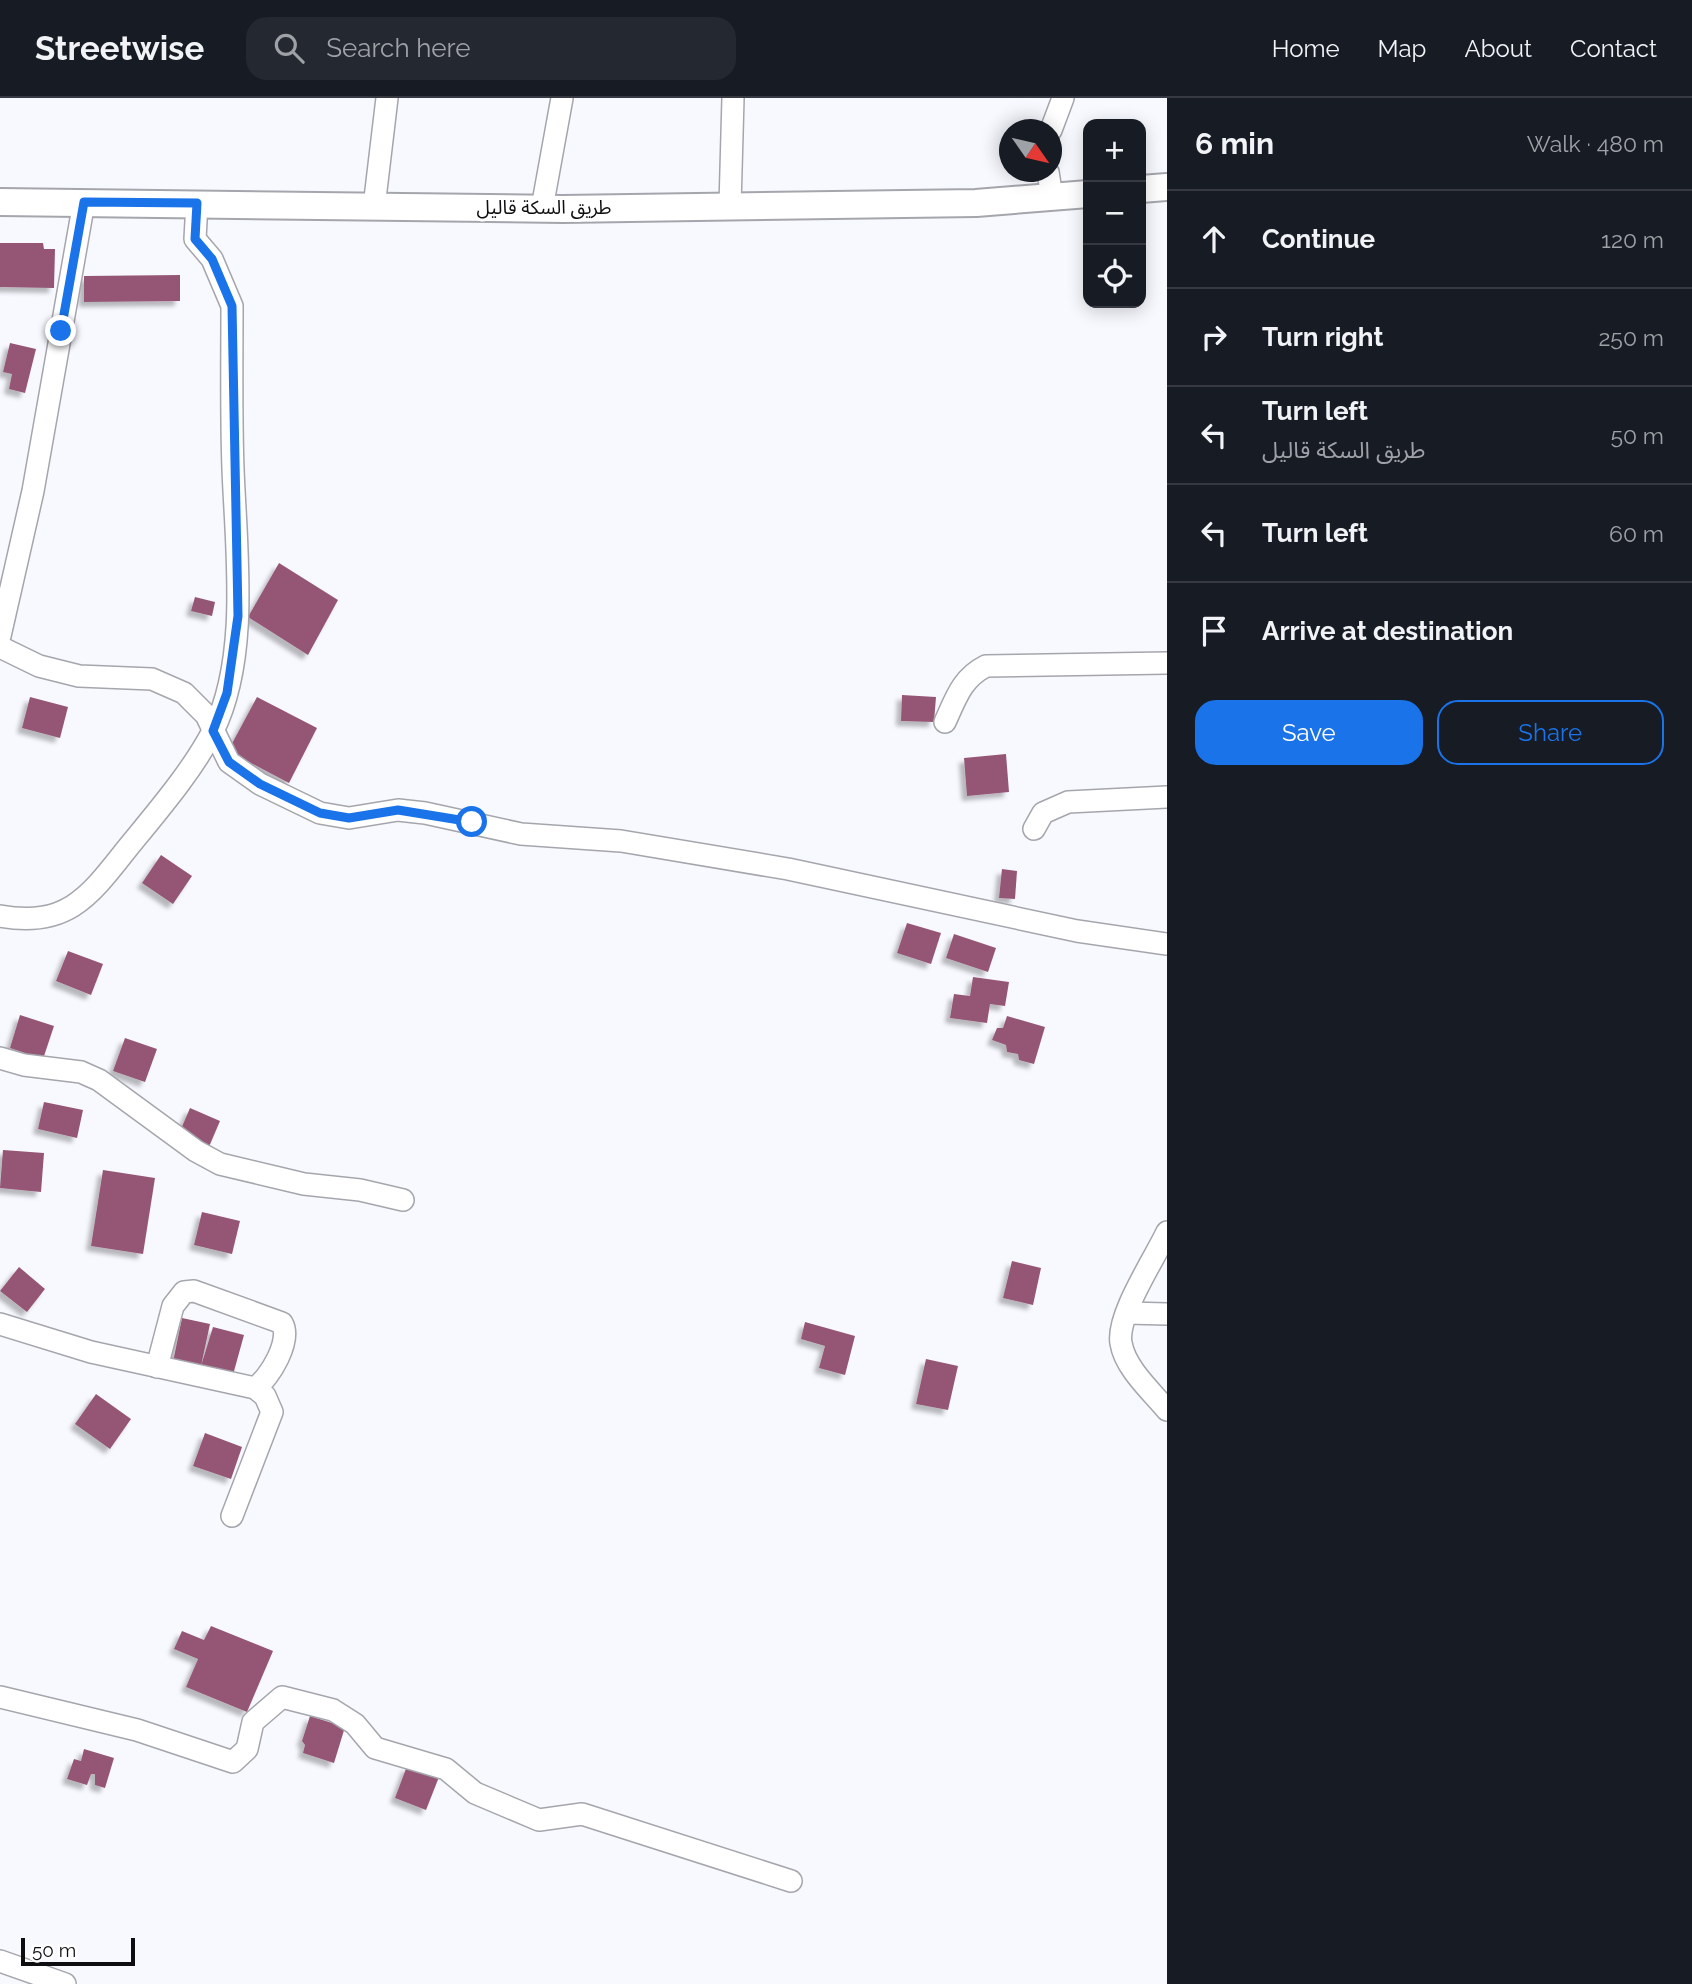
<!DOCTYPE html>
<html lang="en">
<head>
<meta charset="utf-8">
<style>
	body { margin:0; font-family:Raleway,"Noto Sans Arabic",sans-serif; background:#242831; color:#f1f3f6 }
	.controls { position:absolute; right:21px; top:21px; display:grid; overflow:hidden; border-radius:14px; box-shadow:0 4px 18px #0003 }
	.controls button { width:63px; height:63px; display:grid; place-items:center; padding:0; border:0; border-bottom:2px solid #363941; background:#171b24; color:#f1f3f6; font:35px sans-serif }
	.compass { position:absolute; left:999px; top:21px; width:63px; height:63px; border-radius:50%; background:#171b24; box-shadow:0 4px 18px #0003; rotate:124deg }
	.scale { position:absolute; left:21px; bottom:18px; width:114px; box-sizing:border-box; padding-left:7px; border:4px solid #0e0e10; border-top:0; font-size:19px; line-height:24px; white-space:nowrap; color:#0e0e10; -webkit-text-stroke:5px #fff; paint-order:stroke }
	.stop { position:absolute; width:21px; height:21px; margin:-16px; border:5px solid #1a73e8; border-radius:50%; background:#fff }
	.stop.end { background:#1a73e8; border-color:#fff; box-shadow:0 2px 7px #0008 }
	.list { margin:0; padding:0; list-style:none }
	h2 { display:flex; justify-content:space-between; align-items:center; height:91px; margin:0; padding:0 28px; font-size:30px }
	h2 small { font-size:23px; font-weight:400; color:#9ea1a6 }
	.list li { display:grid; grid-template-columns:46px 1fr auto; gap:21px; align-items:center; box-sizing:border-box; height:98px; padding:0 28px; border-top:2px solid #363941 }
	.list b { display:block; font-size:26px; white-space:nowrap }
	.list p { margin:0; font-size:23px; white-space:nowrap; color:#9ea1a6 }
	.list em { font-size:23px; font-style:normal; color:#9ea1a6 }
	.actions { display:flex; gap:14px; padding:21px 28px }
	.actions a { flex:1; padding:16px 0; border:2px solid #1a73e8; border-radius:21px; text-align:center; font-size:24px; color:#1a73e8 }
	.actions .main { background:#1a73e8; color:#fff }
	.icon { flex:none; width:38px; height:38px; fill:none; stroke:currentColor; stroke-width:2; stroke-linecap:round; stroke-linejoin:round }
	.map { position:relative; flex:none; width:1167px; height:1886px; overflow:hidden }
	header { display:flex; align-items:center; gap:42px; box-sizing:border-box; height:98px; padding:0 35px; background:#171b24; border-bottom:2px solid #363941 }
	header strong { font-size:33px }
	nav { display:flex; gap:38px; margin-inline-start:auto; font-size:24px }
	.search { width:490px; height:63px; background:#242831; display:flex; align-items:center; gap:18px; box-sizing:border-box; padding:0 24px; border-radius:21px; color:#9ea1a6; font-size:26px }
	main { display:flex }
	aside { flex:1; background:#171b24 }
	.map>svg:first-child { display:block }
	.building { fill:#955776; filter:url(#shadow) }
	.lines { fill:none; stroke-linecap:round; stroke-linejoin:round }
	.minor-casing { stroke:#a5a6ad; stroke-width:24 }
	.major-casing { stroke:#a5a6ad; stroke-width:30 }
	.minor { stroke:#fff; stroke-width:21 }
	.major { stroke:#fff; stroke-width:26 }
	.route { stroke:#1a73e8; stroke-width:9 }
	.labels { text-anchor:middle; stroke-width:6; stroke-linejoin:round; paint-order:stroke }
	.street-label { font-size:19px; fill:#0e0e10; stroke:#fff }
</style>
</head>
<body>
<header>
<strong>Streetwise</strong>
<div class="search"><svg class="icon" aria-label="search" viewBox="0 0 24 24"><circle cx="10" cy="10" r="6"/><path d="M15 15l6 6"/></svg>Search here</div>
<nav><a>Home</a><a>Map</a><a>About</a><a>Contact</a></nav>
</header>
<main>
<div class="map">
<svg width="1167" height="1886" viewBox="0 0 1167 1886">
	<defs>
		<filter id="shadow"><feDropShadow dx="-5" dy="5" stdDeviation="2" flood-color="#0004"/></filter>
	</defs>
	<rect width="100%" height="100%" fill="#f8f9ff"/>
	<!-- building -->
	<g class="building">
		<polygon points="0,145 43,145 44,151 55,151 54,190 0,189"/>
		<polygon points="180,177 180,203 84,204 84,178"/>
		<polygon points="10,245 36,251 25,295 9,291 12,276 3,274"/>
		<polygon points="279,465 338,502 308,557 248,519"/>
		<polygon points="195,499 215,504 212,518 191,513"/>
		<polygon points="902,597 936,599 934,624 901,623"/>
		<polygon points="30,599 68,609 60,640 22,630"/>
		<polygon points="257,599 317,630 289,685 228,653"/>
		<polygon points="1006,656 1009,694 967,698 964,660"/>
		<polygon points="161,757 192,778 173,806 142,785"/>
		<polygon points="1002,771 1017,773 1015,801 999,800"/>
		<polygon points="907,825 941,835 931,866 897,855"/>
		<polygon points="954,836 996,850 988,874 946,860"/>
		<polygon points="68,853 103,866 91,897 56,883"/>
		<polygon points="973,879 1009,884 1005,908 990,906 987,925 950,920 954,896 970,898"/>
		<polygon points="20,917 54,928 43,961 10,950"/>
		<polygon points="1007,918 1045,929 1034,966 1019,962 1018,956 1007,954 1006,947 992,942 997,930 1003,930"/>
		<polygon points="125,940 157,951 145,984 113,973"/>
		<polygon points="44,1004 83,1012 77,1040 38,1031"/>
		<polygon points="190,1010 220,1023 208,1051 178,1038"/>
		<polygon points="3,1052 44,1055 41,1094 0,1090"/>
		<polygon points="103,1072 155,1080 143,1156 91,1148"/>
		<polygon points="202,1114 240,1123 232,1156 194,1147"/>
		<polygon points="1012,1163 1041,1170 1033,1207 1003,1200"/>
		<polygon points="19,1169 45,1191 27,1214 0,1193"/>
		<polygon points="182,1220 210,1226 201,1268 213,1229 244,1237 231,1284 172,1269"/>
		<polygon points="805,1224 855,1238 845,1277 819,1270 825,1248 801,1241"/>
		<polygon points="926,1261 958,1268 948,1312 916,1306"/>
		<polygon points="96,1296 131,1321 110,1351 75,1326"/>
		<polygon points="205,1335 242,1349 231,1381 193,1368"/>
		<polygon points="211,1528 273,1553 247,1614 186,1589 198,1561 174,1551 182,1533 204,1542"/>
		<polygon points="310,1618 345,1629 334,1665 303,1655 305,1647 302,1643"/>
		<polygon points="84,1651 114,1660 105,1690 95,1687 95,1676 91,1676 87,1687 67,1681 74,1661 81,1663"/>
		<polygon points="407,1668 439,1679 426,1712 395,1700"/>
	</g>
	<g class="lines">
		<!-- minor casing -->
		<g class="minor-casing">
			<g id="minor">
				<polyline points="1051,32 1063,0"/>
				<polyline points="1048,74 1052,99"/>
				<polyline points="730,108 733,0"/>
				<polyline points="374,109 387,0"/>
				<polyline points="542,110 562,0"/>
				<polyline points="0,538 33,393 84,104"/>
				<polyline points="0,549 39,568 79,578 152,581 184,595 206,617 229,664 260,686 320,715 349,720 398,712 425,715 521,736 621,743 788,771 1077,833 1167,846"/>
				<path d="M945,624c11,-24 17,-44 41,-56l181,-3"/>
				<polyline points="1034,731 1043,715 1068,704 1167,699"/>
				<path d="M0,818c66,12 89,-19 126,-66 30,-37 65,-77 87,-119 37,-74 23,-182 20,-262 -2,-54 -1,-109 -1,-163l-20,-47 -17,-20 2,-36"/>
				<polyline points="0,960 24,967 81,974 99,982 196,1053 220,1066 304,1086 360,1092 403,1102"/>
				<path d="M1167,1134c-12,26 -51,84 -46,111 4,25 30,48 46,67"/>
				<polyline points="1127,1215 1167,1216"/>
				<polyline points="0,1226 91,1254 255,1290 265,1298 272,1314 232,1418"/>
				<path d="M157,1269l16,-61 11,-14 10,-1 88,32c10,17 -12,55 -27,65"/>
				<polyline points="0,1599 137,1632 233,1664 247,1651 253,1624 282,1599 333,1612 355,1626 375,1650 446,1671 475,1695 539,1722 582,1716 791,1783"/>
				<polyline points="0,1863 65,1886"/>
			</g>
		</g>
		<!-- major casing -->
		<g class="major-casing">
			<g id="major">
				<polyline points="1141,91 1167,89"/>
				<polyline points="0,104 563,111 976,105 1088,96"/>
			</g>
		</g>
		<!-- minor -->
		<use href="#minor" class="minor"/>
		<!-- major -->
		<use href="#major" class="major"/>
	</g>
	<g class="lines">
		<!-- route -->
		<polyline class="route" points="61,233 84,104 197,105 195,141 212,161 232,208 238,518 227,595 213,633 229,664 260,686 320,715 349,720 398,712 472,724"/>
	</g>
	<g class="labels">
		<!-- street labels -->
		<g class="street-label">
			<text x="544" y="116">طريق السكة قاليل</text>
		</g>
	</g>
</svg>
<div class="controls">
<button>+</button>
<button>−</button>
<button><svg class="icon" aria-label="locate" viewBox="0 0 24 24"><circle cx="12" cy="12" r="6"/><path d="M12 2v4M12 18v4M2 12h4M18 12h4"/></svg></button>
</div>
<svg class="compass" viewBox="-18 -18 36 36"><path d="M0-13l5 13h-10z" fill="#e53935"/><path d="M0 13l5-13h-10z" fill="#9ea1a6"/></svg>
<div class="scale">50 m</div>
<div class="stop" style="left:472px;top:724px"></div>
<div class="stop end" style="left:61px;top:233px"></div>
</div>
<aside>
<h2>6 min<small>Walk · 480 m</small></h2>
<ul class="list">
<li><svg class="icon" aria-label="ahead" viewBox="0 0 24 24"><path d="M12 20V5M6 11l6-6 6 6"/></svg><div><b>Continue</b></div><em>120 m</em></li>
<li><svg class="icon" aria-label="right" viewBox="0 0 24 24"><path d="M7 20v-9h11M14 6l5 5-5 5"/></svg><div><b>Turn right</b></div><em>250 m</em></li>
<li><svg class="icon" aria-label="left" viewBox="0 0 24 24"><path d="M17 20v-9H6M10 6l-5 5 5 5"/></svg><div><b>Turn left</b><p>طريق السكة قاليل</p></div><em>50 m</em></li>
<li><svg class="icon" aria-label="left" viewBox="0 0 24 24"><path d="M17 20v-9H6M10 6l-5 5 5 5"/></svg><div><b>Turn left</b></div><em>60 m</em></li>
<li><svg class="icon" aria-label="arrive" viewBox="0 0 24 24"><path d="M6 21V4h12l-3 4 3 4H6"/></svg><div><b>Arrive at destination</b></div></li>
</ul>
<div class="actions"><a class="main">Save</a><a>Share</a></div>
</aside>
</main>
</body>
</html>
